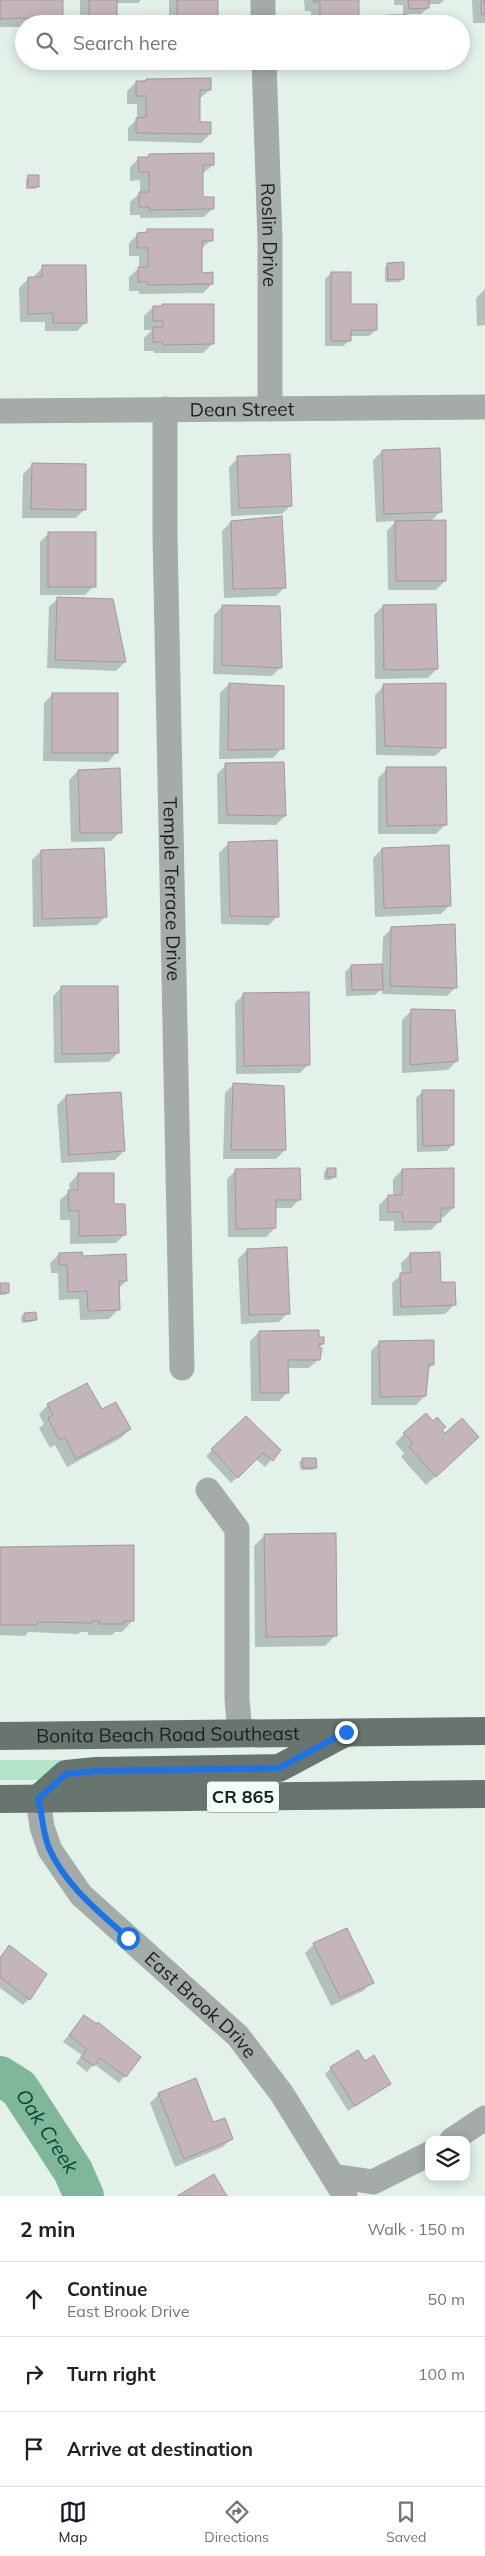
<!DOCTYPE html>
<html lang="en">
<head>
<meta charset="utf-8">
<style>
	body { margin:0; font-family:Mulish,sans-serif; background:#f6f6f6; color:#202124 }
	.controls { position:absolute; right:15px; bottom:15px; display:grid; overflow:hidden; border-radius:10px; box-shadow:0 2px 12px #0003 }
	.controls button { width:45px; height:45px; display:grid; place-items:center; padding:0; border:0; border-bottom:1px solid #e0e0e0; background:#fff; color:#202124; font:25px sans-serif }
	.stop { position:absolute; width:15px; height:15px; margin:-11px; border:4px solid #1a73e8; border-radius:50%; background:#fff }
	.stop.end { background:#1a73e8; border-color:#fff; box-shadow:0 1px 5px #0008 }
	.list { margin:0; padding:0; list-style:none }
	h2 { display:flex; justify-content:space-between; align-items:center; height:65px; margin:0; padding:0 20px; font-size:21px }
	h2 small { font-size:16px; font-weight:400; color:#757577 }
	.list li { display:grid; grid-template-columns:32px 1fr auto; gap:15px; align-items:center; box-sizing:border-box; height:75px; padding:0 20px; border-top:1px solid #e0e0e0 }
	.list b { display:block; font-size:19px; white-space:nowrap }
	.list p { margin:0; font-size:16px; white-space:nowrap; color:#757577 }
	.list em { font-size:16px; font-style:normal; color:#757577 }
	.icon { flex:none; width:28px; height:28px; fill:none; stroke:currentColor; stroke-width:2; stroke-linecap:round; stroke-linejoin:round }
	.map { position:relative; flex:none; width:485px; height:2196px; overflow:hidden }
	.search { position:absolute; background:#fff; box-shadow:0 2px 12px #0003; left:15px; right:15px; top:15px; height:55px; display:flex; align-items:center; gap:12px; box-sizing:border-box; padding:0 18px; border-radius:28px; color:#757577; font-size:19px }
	.sheet { height:290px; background:#fff }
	nav { display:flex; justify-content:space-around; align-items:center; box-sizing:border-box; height:70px; border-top:1px solid #e0e0e0; background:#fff; font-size:14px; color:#757577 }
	nav a { display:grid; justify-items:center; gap:2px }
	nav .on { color:#111827 }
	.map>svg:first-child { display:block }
	.green { fill:#b4e5cb }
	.shadow { fill:#0003 }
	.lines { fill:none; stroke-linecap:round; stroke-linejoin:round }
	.river { stroke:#80b79b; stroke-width:40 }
	.building { fill:#c4b4bc; stroke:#a5969e }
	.minor { stroke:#a4aba8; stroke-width:25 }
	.major { stroke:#68746e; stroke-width:28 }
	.route { stroke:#1a73e8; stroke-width:6 }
	.labels { text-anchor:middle; stroke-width:5; stroke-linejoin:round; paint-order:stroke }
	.shield { fill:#f1fff7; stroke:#5a625e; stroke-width:1 }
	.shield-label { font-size:18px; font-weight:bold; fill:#191f1c }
	.street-label { font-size:19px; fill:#191f1c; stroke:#f1fff7 }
	.water-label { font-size:20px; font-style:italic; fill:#004c32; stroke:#f1fff7 }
</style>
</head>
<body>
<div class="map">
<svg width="485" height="2196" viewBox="0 0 485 2196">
	<rect width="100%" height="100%" fill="#e2f2e9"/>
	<!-- green -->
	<polygon class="green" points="0,1760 66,1760 66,1763 39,1780 0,1780"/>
	<!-- shadow -->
	<g class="shadow">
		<polygon points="0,0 62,0 62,17 55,24 24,24 24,27 0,27"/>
		<polygon points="80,0 141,0 138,3 115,3 115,24 80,24"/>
		<rect x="169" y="0" width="48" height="24"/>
		<polygon points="304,0 357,0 358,20 354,24 311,24 311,11 305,11"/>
		<polygon points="394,0 444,0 440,4 428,4 428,8 421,14 406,14 407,24 386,24 389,16 403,16 403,5 394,5"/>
		<polygon points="472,0 485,0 485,23 473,23"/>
		<polygon points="146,80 210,90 199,99 199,123 210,134 201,143 128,141 128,128 137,119 137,104 127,104 127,91 136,82"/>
		<polygon points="149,155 213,165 202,174 202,198 213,208 204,217 140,218 140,215 130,215 130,202 140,193 140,180 130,181 130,167 139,158 146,158"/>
		<polygon points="29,176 38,186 35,189 26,189 26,179"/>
		<polygon points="148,231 211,240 201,249 201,274 212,284 203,293 139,294 139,291 129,291 129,277 139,268 139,256 129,256 129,243 138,234 145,234"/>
		<polygon points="388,264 403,279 400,282 385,282 385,267"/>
		<polygon points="43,267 86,322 77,331 45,331 45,322 20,322 19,288 28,279 34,279 34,276"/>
		<polygon points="331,273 350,305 376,330 369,336 350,336 350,340 343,346 325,346 325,279"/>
		<polygon points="485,289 485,325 477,326 476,298"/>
		<polygon points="153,307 212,344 203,353 154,353 154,351 144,351 144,338 152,330 144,330 144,316"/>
		<polygon points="382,451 441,511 430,522 445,581 436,590 388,590 387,531 396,521 376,522 373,460"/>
		<polygon points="238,458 291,505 282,514 231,516 229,467"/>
		<polygon points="32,465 85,509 76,518 22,518 23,474"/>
		<polygon points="231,522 285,587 276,596 224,598 222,531"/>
		<polygon points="49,533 94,586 85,595 40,595 40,542"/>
		<polygon points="58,598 112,600 125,662 116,671 47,668 49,607"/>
		<polygon points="223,606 281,667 272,676 213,674 214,615"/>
		<polygon points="383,606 437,669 428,678 375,679 374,615"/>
		<polygon points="229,684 282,748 273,758 219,759 220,693"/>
		<polygon points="384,686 444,747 435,756 376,755 375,695"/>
		<polygon points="53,694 117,752 108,762 43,761 44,703"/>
		<polygon points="226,765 285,816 276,825 218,824 217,774"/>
		<polygon points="387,769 445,825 436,834 378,834 378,778"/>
		<polygon points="78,771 120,832 111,841 71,842 69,780"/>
		<polygon points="228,844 278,916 269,925 221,924 219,853"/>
		<polygon points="382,849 450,905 441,914 375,917 373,858"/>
		<polygon points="41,851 106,916 97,925 33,927 32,860"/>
		<polygon points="392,928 456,987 447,996 382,994 382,988 375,995 346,996 345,972 351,966 382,965 383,937"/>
		<polygon points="62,987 118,1053 109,1062 54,1063 53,996"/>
		<polygon points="244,994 309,1064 300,1073 236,1074 235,1003"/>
		<polygon points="411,1011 457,1061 448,1070 402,1073 402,1020"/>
		<polygon points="234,1084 285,1150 276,1159 223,1159 225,1093"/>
		<polygon points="422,1092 453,1144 447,1151 417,1152 416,1098"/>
		<polygon points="66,1096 124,1151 115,1160 61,1163 57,1105"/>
		<polygon points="327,1169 334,1177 331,1180 324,1180 324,1172"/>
		<polygon points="236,1170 300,1199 291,1208 275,1208 275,1228 266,1237 228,1237 227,1179"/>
		<polygon points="402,1170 453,1208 444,1217 440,1217 440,1221 431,1230 394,1231 394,1221 379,1221 379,1205 388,1196 393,1196 393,1179"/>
		<polygon points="78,1174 113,1205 125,1234 116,1243 70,1244 70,1220 60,1220 60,1200 70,1191 69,1184"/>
		<polygon points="247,1250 288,1313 279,1322 241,1324 238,1259"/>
		<polygon points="59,1254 81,1257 126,1281 118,1289 118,1310 109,1319 80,1320 79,1299 59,1300 58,1273 51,1273 50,1263"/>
		<polygon points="410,1254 440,1283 454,1305 445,1314 393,1316 392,1283 402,1274 401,1263"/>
		<polygon points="0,1284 8,1292 5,1295 0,1295"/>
		<polygon points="24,1314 35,1319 32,1322 22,1323 21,1317"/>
		<polygon points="259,1332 318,1338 323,1344 318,1349 319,1359 309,1368 287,1368 288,1392 279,1401 251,1401 250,1341"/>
		<polygon points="380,1342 433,1364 427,1370 425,1396 416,1405 371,1405 371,1351"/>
		<polygon points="48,1405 101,1411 130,1429 121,1438 67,1467 55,1445 50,1448 39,1428 44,1424 39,1414"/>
		<polygon points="246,1418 279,1451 265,1467 256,1459 231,1483 206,1456"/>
		<polygon points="441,1431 469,1446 426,1485 401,1457 404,1453 395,1443 404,1434"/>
		<polygon points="302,1459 315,1459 316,1468 313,1470 301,1470 299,1462"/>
		<polygon points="265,1535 336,1635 325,1646 255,1647 254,1546"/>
		<polygon points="0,1548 133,1620 122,1632 115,1632 112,1635 88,1635 88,1632 81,1632 78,1634 28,1632 25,1636 0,1635"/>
		<polygon points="314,1944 372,1982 363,1991 331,2006 305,1953"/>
		<polygon points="9,1947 29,1999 23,2005 0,1988 0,1957"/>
		<polygon points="84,2016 140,2057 119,2083 94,2064 87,2072 76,2063 82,2055 63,2042"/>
		<polygon points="331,2068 390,2084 348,2111 325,2074"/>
		<polygon points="159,2094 213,2124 232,2138 223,2147 175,2167 150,2103"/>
	</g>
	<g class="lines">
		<!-- river -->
		<path class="river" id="s1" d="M0,2076l19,12 54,83 11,25"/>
	</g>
	<!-- building -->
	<g class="building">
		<polygon points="0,0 63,0 63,17 0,19"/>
		<rect x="89" y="0" width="28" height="24"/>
		<rect x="177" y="0" width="41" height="24"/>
		<polygon points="313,0 359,0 359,21 320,21 320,2 313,2"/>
		<polygon points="408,0 429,0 429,8 409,9"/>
		<polygon points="481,0 485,0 485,14 481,15"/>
		<rect x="388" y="15" width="20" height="9"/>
		<polygon points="211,78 211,90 200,90 200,122 211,122 211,134 136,133 136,118 146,117 146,96 136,96 136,81 146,81 146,79"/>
		<polygon points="214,153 214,165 203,165 203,197 214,197 214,209 149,210 149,207 139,207 139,192 149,192 149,172 139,172 138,157 149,157 149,154"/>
		<rect x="28" y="175" width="11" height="12"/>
		<polygon points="147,229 213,229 213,241 202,241 202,273 213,272 213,284 148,285 148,282 138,282 138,267 148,267 148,248 137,248 137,233 147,232"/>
		<polygon points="404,262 404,279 388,280 387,263"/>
		<polygon points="42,265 86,265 87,323 53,323 53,313 28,314 28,277 42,277"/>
		<polygon points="331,272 351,272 351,304 377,304 377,330 351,330 351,341 331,341"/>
		<polygon points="162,304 214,304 214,344 163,345 163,342 153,342 153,327 163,327 163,321 153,321 153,306 162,306"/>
		<polygon points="440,448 442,512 384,514 382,450"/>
		<polygon points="290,454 292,506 239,508 237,456"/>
		<polygon points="32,463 86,464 86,510 31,509"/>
		<polygon points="282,516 286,588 233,589 231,521"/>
		<polygon points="446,520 446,581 396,581 395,521"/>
		<rect x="48" y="532" width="48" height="55"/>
		<polygon points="57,597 113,599 126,662 55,660"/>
		<polygon points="436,604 438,669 384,670 383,605"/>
		<polygon points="222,605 280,606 282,668 222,665"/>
		<polygon points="229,683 284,686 284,749 228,750"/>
		<polygon points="446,683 446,748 385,746 383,684"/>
		<rect x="52" y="693" width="66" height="60"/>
		<polygon points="284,762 286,816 227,815 225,763"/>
		<polygon points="386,767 446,767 447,825 387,826"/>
		<polygon points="120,768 122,833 80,833 78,770"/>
		<polygon points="277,840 279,917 230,916 228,842"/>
		<polygon points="449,845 451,906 384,908 382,848"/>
		<polygon points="104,848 107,917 42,919 41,850"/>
		<polygon points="455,924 457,988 390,986 391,927"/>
		<polygon points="382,964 383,990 352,990 351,965"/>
		<polygon points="61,986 118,986 119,1053 62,1054"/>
		<polygon points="309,992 310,1065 244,1066 243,993"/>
		<polygon points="411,1009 455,1010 458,1061 410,1065"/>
		<polygon points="233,1083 284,1086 286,1150 231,1150"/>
		<polygon points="422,1090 454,1090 454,1145 423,1146"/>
		<polygon points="121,1092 125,1151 69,1155 66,1095"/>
		<polygon points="300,1168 301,1200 276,1200 276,1228 236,1229 235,1169"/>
		<rect x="327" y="1168" width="9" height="9"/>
		<polygon points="454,1168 454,1208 441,1208 441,1222 403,1222 402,1212 388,1212 388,1195 402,1195 402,1169"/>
		<polygon points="78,1173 114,1173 114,1204 125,1204 126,1235 79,1236 79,1211 69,1211 68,1190 78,1190"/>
		<polygon points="287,1247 290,1314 249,1315 247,1249"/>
		<polygon points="82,1252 83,1256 126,1254 127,1281 119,1281 120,1310 88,1311 87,1291 68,1292 67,1265 59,1265 59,1253"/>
		<polygon points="440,1252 441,1282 455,1282 456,1305 401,1307 400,1273 411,1273 410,1253"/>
		<rect x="0" y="1283" width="9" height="10"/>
		<polygon points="36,1312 37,1320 24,1321 24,1313"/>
		<polygon points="319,1330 319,1337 324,1337 324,1344 319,1344 319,1348 322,1348 320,1360 288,1360 289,1393 260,1393 259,1331"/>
		<polygon points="434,1340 434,1365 429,1365 426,1396 380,1397 379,1341"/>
		<polygon points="87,1383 102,1409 116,1402 131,1429 76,1459 65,1437 59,1440 48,1418 53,1415 47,1404"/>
		<polygon points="426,1413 433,1421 437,1417 446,1427 442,1430 445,1433 462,1418 479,1437 436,1477 409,1447 413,1443 403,1433"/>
		<polygon points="246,1416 281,1450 273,1461 263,1453 238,1478 211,1449"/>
		<polygon points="302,1458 316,1458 317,1468 303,1468"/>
		<polygon points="336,1533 337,1636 266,1637 264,1534"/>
		<polygon points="134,1545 134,1621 124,1621 124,1624 99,1624 99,1621 91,1621 91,1623 37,1622 37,1625 0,1625 0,1547"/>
		<polygon points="347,1928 374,1983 340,1998 313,1943"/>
		<polygon points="9,1945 47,1974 30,2000 0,1977 0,1958"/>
		<polygon points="84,2015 97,2024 98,2022 141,2057 126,2077 100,2058 94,2066 81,2057 87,2049 69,2035"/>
		<polygon points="358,2050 365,2061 374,2055 391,2084 355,2106 330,2067"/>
		<polygon points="196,2078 213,2122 225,2118 233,2139 184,2159 158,2093"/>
		<polygon points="214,2174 227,2196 177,2196"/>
	</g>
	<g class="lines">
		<!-- minor -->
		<g class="minor">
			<polyline points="263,0 263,24"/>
			<path id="s2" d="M264,61l6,179v169"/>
			<path id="s3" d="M165,409v126l17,833"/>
			<path id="s4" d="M0,411l485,-4"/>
			<polyline points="208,1490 237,1529 237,1699 240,1734"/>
			<path id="s5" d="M38,1799l4,28 8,23 31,45 157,141 44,58 63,102"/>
			<polyline points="452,2140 485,2118"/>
			<polyline points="333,2176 373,2182 429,2154"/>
		</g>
		<!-- major -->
		<g class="major">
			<path id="s6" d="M0,1736l485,-5"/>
			<polyline points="0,1799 485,1794"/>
			<polyline points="38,1799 66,1774 96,1771 279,1768 343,1734"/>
		</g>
	</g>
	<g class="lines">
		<!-- route -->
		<path class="route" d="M128,1938c-29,-26 -63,-53 -79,-90 -7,-17 -6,-33 -11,-49l28,-25 30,-3 183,-3 67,-36"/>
	</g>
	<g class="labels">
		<!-- shield labels -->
		<rect class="shield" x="207" y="1781.5" width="72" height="31" rx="4"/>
		<g class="shield-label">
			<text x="243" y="1803">CR 865</text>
		</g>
		<!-- street labels -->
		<g class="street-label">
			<text dy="7" stroke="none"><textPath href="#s2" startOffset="174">Roslin Drive</textPath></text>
			<text dy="7" stroke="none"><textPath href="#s4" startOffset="242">Dean Street</textPath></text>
			<text dy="7" stroke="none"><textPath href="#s3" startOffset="480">Temple Terrace Drive</textPath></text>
			<text dy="7" stroke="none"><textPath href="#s6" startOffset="168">Bonita Beach Road Southeast</textPath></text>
			<text dy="7" stroke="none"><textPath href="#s5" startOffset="270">East Brook Drive</textPath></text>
		</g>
		<!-- water labels -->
		<g class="water-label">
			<text dy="7" stroke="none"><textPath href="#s1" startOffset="74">Oak Creek</textPath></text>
		</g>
	</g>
</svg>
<div class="controls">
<button><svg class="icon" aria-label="layers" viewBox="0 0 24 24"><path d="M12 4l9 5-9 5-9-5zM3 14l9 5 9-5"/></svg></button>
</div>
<div class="stop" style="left:128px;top:1938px"></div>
<div class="stop end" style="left:346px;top:1732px"></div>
<div class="search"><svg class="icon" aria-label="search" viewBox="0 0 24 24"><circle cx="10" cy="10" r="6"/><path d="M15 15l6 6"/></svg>Search here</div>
</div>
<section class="sheet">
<h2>2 min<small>Walk · 150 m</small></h2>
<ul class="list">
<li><svg class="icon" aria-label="ahead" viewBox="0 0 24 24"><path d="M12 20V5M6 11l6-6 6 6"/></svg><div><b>Continue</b><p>East Brook Drive</p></div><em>50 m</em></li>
<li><svg class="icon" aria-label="right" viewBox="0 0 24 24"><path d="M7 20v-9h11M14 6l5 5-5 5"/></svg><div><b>Turn right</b></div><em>100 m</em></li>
<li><svg class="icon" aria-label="arrive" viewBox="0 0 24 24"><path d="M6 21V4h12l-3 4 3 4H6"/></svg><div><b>Arrive at destination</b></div></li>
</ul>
</section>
<nav>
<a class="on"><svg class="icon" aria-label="map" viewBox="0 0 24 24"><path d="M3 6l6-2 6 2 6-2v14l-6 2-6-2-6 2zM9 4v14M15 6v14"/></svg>Map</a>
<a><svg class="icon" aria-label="directions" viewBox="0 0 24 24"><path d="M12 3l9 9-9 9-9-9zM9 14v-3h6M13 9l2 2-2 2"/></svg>Directions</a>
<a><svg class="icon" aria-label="saved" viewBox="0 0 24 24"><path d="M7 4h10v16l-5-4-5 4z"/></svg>Saved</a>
</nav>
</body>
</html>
